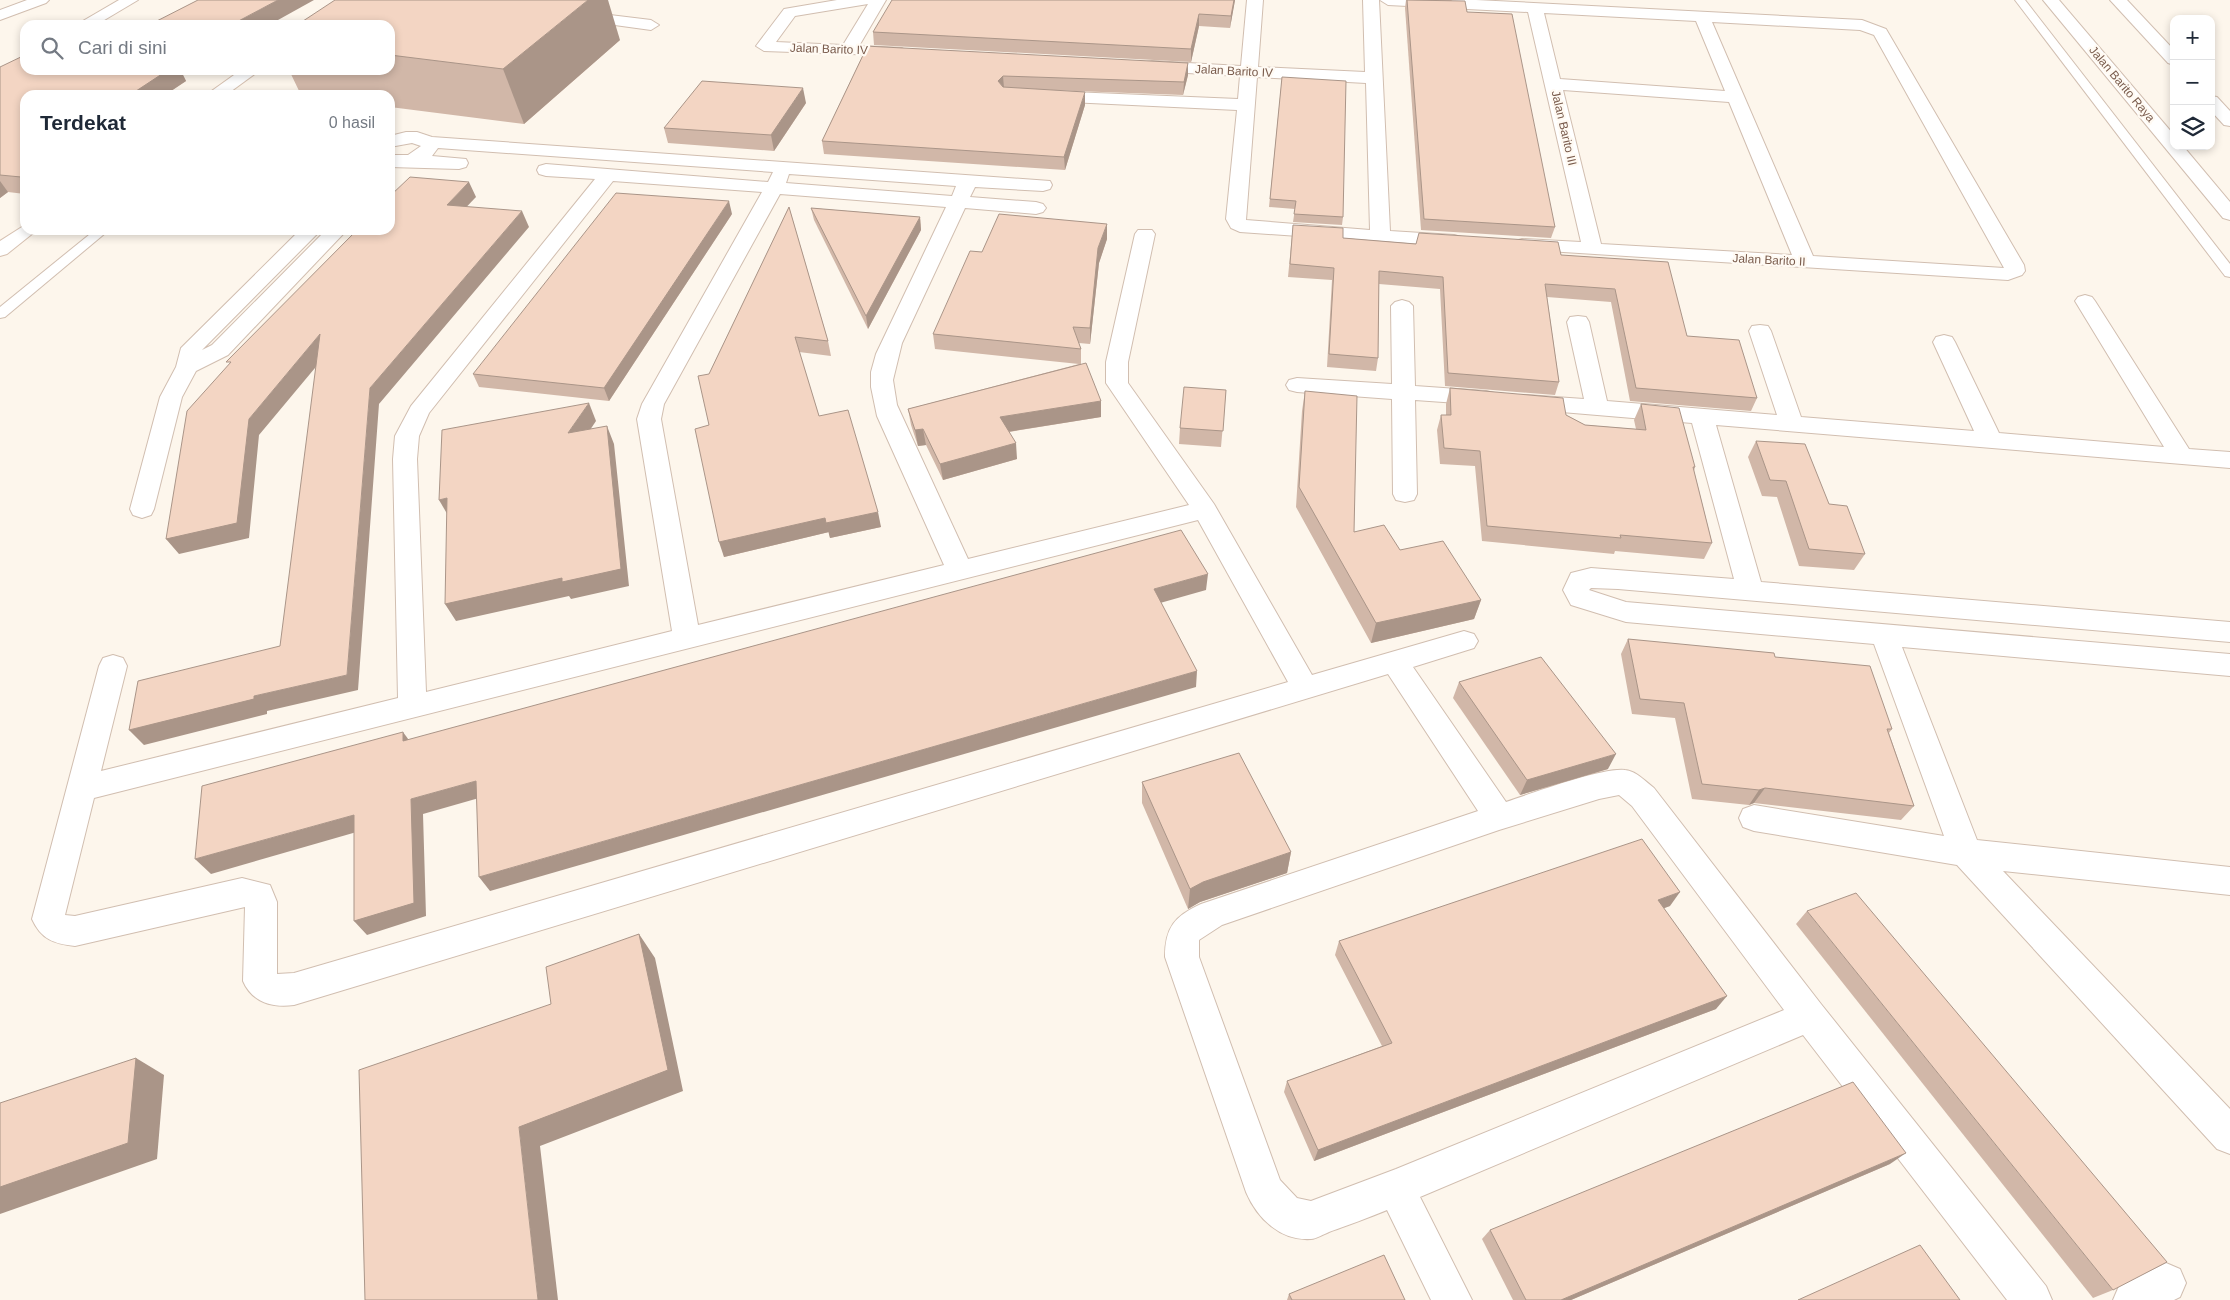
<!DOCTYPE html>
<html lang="id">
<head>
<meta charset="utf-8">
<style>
	body { margin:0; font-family:Arial,sans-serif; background:#f6f6f7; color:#1f2937 }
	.controls { position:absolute; right:15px; top:15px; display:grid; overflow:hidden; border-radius:10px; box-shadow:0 2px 8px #0003 }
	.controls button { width:45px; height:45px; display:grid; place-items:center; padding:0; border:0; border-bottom:1px solid #e0e1e3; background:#fff; color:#1f2937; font:25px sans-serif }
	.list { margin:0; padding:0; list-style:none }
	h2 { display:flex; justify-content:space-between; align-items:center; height:65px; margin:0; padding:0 20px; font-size:21px }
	h2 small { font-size:16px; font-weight:400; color:#747a83 }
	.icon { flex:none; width:28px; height:28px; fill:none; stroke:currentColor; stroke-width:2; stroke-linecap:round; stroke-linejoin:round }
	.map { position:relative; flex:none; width:2230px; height:1300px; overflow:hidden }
	.search { position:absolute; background:#fff; box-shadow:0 2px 8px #0003; left:20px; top:20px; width:375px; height:55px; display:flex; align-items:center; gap:12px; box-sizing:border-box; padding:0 18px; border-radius:15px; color:#747a83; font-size:19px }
	.panel { position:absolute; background:#fff; box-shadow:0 2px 8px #0003; left:20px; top:90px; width:375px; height:145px; border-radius:15px }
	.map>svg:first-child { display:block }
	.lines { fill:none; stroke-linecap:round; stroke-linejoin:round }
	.service-casing { stroke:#d1beb0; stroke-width:2 }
	.minor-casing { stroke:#d1beb0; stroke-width:2 }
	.secondary-casing { stroke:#d6c0b0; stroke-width:2 }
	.service { fill:#fff; fill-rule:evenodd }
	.minor { fill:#fff; fill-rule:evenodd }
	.secondary { fill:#fff; fill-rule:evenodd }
	.wall { fill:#d1b7a8 }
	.shaded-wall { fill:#aa9588 }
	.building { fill:#f3d5c3; stroke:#aa9588 }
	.labels { text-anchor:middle; stroke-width:4.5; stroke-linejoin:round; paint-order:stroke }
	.far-street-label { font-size:12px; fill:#7a5c4d; stroke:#fffaf3 }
</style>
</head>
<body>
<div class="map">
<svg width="2230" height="1300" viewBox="0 0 2230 1300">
	<rect width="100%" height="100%" fill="#fdf6ec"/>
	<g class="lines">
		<!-- service casing -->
		<g class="service-casing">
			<g id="service">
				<polygon points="2015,0 2025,0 2230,264 2230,277 2225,276"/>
				<polygon points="95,230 109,230 5,317 0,318 0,307"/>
			</g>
		</g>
		<!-- minor casing -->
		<g class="minor-casing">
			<g id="minor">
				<polygon points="27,0 49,0 46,3 0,20 0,10"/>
				<polygon points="119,0 138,0 96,25 76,25"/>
				<path d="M837,0h49l-27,46 43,2 8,5 -2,3 -144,-5 -8,-5 28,-37zM868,4l-25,41 -67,-3 19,-26z"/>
				<path d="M1247,0h16l-5,67 107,5 -2,-72h16l11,231 64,4 7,2 3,4 -3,4 -7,2 -214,-15 -9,-4 -5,-9 11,-109 -189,-9 -6,-1 -3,-4 3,-4 6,-1 190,8 2,-23 -88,-5 -6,-1 -2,-4 2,-4 6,-1 89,5zM1257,77l109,6 4,147 -124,-10z"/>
				<path d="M1380,0h96l386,20 24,9 138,236 1,6 -3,4 -14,5 -493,-31 -3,-4 3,-4 7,-2 59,3 -53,-230 -140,-7zM1544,13l152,8 29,70 -165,-12zM1712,22l148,8 14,5 130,233 -191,-12zM1563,90l166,12 63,153 -191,-11z"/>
				<polygon points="2043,0 2059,0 2174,135 2174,146 2183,146 2230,202 2230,220 2223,218"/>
				<polygon points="2110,0 2127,0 2174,50 2174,65 2168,63"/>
				<polygon points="577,11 651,20 659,25 651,30 571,19 569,16"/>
				<polygon points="2211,96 2217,97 2230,111 2230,126 2224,125 2211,111"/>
				<path d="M406,132h11l15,5 618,44 2,4 -2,4 -7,2 -68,-4 -5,10 66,5 7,2 3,4 -3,4 -7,2 -71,-6 -63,135 -9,37 4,25 71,154 221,-54 -83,-122v-21l29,-128 3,-4h14l3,4 -27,128v21l86,121 98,171 152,-44 10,3 4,7 -4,7 -61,19 93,135c24,-8 97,-35 119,-32 11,1 20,11 29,18l167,216 225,282 6,14h-45l-204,-265 -383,162 52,103h-41l-44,-90c-19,8 -39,15 -58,22 -5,2 -13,7 -18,7 -31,2 -54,-21 -65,-47l-81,-235c0,-30 10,-41 36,-53l277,-93 -90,-137 -1094,331c-22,3 -42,-3 -51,-24l2,-74 -170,39c-21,-2 -34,-7 -43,-27l67,-253 4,-8 10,-3 10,3 4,8 -26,105 297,-73 -5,-239 2,-23 16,-30 184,-227 -49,-3 -7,-2 -2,-4 2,-4 7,-2 222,18 5,-10 -335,-24 -6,8 34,3 2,4 -2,4 -7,2 -69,-2v-12h18l13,-9 -9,-3 -22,4v-11zM789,174l167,12 -4,10 -166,-13zM613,181l149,11 -120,212 -5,15 35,212 -246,61 -9,-233 2,-23 10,-23zM780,194l166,13 -70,147 -5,18v15l6,29 67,149 -246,60 -37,-206 3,-15zM1198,520l90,162 -994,291 -17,1v-72l-7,-17 -28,-7 -167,38 -10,-1 29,-117zM1619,795l13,11 152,204 -388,159 -85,32 -14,-3 -17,-18 -81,-223v-17l23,-15 277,-95 100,-31z"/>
				<polygon points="300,230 321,230 202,350 212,345 326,230 347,230 228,355 196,371 182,397 154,509 151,515 142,518 133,515 130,509 160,397 176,367 181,348"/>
				<polygon points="2085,295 2092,297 2095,301 2189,449 2230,452 2230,468 1716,425 1761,582 2230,622 2230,642 1618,589 1591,588 1589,590 1626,602 2230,654 2230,676 1902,647 1977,840 2230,867 2230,895 2003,871 2230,1109 2230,1154 2217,1149 1957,865 1754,831 1743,827 1739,818 1743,809 1754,805 1944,836 1874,644 1626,622 1571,605 1563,590 1571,573 1591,568 1734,579 1692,423 1526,409 1518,407 1515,402 1518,397 1526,395 1584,399 1567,322 1570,317 1578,316 1586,317 1589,322 1607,401 1777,415 1749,331 1752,326 1760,325 1768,326 1771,331 1801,417 1974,431 1933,342 1936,337 1944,335 1952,337 1955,342 1999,433 2164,447 2075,301 2078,297"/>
				<polygon points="1402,300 1409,302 1413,306 1415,386 1486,391 1494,393 1497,398 1494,403 1486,405 1415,400 1417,494 1414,500 1405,502 1396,500 1393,494 1392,399 1297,392 1289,390 1286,385 1289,380 1297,378 1392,384 1391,306 1395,302"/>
				<polygon points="2166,1263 2180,1269 2186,1283 2180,1297 2174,1300 2113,1300 2119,1286"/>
			</g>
		</g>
		<!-- secondary casing -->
		<g class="secondary-casing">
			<g id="secondary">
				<polygon points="241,70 260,70 226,95 206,95"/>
				<polygon points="25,225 25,230 37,230 7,254 0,256 0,241"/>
			</g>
		</g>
		<!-- service -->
		<use href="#service" class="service"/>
		<!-- minor -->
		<use href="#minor" class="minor"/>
		<!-- secondary -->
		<use href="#secondary" class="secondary"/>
	</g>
	<!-- wall -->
	<g class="wall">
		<polygon points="1235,0 1230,28 1199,26 1191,62 874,45 873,32"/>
		<polygon points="1406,0 1451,0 1467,12 1555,227 1551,238 1421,230 1405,8"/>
		<polygon points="390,25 620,40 524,124 390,107 390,95 301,95 289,70 390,70"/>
		<polygon points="863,48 1188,63 1188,75 1183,95 1048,90 1085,105 1065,170 824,154 822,141 864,53"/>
		<polygon points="0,67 25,70 187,70 182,73 186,81 165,95 25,95 25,194 8,192 0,198"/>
		<polygon points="1282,77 1343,217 1342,225 1293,222 1295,209 1269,207"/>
		<polygon points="806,103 774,151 668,143 664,128"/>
		<polygon points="789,207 828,341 831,356 799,352 819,416 881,527 830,538 829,532 724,557 709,425 709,374"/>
		<polygon points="811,208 920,217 921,230 868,329 814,220"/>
		<polygon points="732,214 609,401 479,387 473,374"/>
		<polygon points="1293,225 1343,238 1561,255 1687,336 1757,398 1751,411 1630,401 1611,302 1547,297 1559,382 1555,395 1445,386 1440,289 1379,284 1378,358 1376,371 1327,367 1332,280 1288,277"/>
		<polygon points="1107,239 1099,263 1090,344 1079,343 1081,349 1081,364 1101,401 1101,417 1009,432 1017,459 943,480 926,445 918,446 911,425 908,409 1079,364 935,349 933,334 982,252"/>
		<polygon points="1450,388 1566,415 1585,425 1636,429 1634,420 1641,404 1695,467 1694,471 1712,543 1704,559 1615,551 1614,554 1482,541 1475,466 1440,464 1437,430 1441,415 1446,415 1446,404"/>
		<polygon points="1226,390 1221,447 1179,444 1180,428"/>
		<polygon points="1305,391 1354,532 1400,550 1481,600 1474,619 1371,643 1296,507 1302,411"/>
		<polygon points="1756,441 1829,504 1865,554 1854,570 1799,566 1777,497 1762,496 1748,457"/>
		<polygon points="1628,639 1775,657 1892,729 1889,733 1914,806 1901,820 1754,803 1749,805 1692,799 1675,718 1632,714 1621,654"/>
		<polygon points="1459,682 1608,769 1520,795 1453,698"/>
		<polygon points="1142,782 1291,852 1287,873 1200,902 1188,909 1142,803"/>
		<polygon points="1670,906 1664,908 1716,1009 1314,1161 1284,1092 1287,1081 1382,1046 1335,955 1339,941"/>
		<polygon points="1807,911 2113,1290 2093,1298 1796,924"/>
		<polygon points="1890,1164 1571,1300 1513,1300 1482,1239 1490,1230"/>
		<polygon points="1289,1294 1405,1300 1287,1300"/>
	</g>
	<!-- shaded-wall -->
	<g class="shaded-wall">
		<polygon points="278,0 314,0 269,25 231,25"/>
		<polygon points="588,0 608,0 620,40 524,124 503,69"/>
		<polygon points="1234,0 1235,0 1230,28 1231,16"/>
		<polygon points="1199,14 1199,26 1191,62 1191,49"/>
		<polygon points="1188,63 1188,75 1183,95 1184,82"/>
		<polygon points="166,70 187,70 182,73 186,81 165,95 130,95"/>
		<polygon points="1003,76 1004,88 998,81"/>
		<polygon points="803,88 806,103 774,151 771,135"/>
		<polygon points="1085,92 1085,105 1065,170 1064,157"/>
		<polygon points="25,175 25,183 21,177"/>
		<polygon points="0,181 8,192 0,198"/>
		<polygon points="469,182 476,197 454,220 447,205"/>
		<polygon points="729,201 732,214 609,401 604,388"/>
		<polygon points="522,211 529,227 379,404 358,690 267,711 267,714 144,745 129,730 254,696 347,675 370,388"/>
		<polygon points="920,217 921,230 868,329 866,316"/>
		<polygon points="1107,224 1107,239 1099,263 1090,344 1090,328 1098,248"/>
		<polygon points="320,334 330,350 259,435 249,538 179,554 166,539 249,419"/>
		<polygon points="1101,401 1101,417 1001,433 1000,417"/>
		<polygon points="589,403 596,421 576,451 568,433"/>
		<polygon points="607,426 614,444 629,586 571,599 569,596 456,621 445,604"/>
		<polygon points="923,429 926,445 918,446 915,430"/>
		<polygon points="1016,443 1017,459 943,480 940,464"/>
		<polygon points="447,498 449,517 439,500"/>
		<polygon points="878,512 881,527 830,538 826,523"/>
		<polygon points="825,518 829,532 724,557 719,542"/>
		<polygon points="1208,574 1206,590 1153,605 1154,589"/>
		<polygon points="1481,600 1474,619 1371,643 1376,623"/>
		<polygon points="1197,671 1196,687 490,891 479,877"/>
		<polygon points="403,732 414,747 403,741"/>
		<polygon points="1616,754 1608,769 1520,795 1527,780"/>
		<polygon points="476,781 486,796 423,814 426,916 367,935 354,921 411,799"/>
		<polygon points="1765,788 1754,803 1749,805 1759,790"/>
		<polygon points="354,815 367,829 211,874 195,859"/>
		<polygon points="1291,852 1287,873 1200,902 1188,909 1190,889 1203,882"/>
		<polygon points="1680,892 1670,906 1648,914 1658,900"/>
		<polygon points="639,934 655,958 683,1091 540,1146 558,1300 538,1300 519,1127"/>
		<polygon points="1727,996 1716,1009 1314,1161 1318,1150"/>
		<polygon points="136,1058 164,1075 157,1159 0,1214 0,1187"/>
		<polygon points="1906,1153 1890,1164 1571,1300 1561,1300"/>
	</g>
	<!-- building -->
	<g class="building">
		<polygon points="198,0 278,0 231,25 149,25"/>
		<polygon points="335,0 588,0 503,69 390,55 390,25 297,25"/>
		<polygon points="892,0 1234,0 1231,16 1199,14 1191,49 873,32"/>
		<polygon points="1407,0 1465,1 1467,12 1512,14 1555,227 1424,219"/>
		<polygon points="865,46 1188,63 1184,82 1003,76 998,81 1003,87 1085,92 1064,157 822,141 866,49 863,48"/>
		<polygon points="25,55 25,70 168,70 130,95 25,95 25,175 21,177 0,175 0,67"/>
		<polygon points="1282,77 1346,81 1343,217 1294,214 1296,201 1270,199"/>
		<polygon points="702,81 803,88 771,135 664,128"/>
		<polygon points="410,177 469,182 447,205 522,211 370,388 347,675 254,696 254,699 129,730 138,681 280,646 320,334 249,419 237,523 166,539 187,411 231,362 226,362 357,230 390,230 390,196"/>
		<polygon points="616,193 729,201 604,388 473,374"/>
		<polygon points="789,207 828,341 795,337 819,416 848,410 878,512 826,523 825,518 719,542 695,429 709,425 698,376 709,374"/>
		<polygon points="811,208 920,217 866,316"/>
		<polygon points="999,214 1107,224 1098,248 1090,328 1073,327 1081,349 933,334 970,251 982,252"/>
		<polygon points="1293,225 1343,228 1343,238 1416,244 1419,233 1558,242 1561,255 1668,262 1687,336 1739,340 1757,398 1636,388 1615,289 1545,284 1559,382 1448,373 1443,277 1379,271 1378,358 1329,354 1334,268 1290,264"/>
		<polygon points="1086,363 1101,401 1000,417 1016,443 940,464 923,429 915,430 908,409"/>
		<polygon points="1184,387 1226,390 1223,431 1180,428"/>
		<polygon points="1450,388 1563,398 1566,415 1585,425 1646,430 1641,404 1679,408 1695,467 1693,467 1712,543 1620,535 1621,538 1487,526 1480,451 1444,448 1441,415 1451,415"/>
		<polygon points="1305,391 1357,396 1354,532 1384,525 1400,550 1443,541 1481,600 1376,623 1299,487"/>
		<polygon points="589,403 568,433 607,426 621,569 562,582 562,578 445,604 447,498 439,500 442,430"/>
		<polygon points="1756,441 1805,444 1829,504 1847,506 1865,554 1809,549 1786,481 1770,480"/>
		<polygon points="1181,530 1208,574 1154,589 1197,671 479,877 476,781 411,799 414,903 354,921 354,815 195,859 202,786 403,732 403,741"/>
		<polygon points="1628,639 1774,653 1775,657 1870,666 1892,729 1887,729 1914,806 1765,788 1759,790 1702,784 1684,703 1640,699"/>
		<polygon points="1541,657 1616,754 1527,780 1459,682"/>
		<polygon points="1239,753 1291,852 1203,882 1190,889 1142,782"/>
		<polygon points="1642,839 1680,892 1658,900 1727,996 1318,1150 1287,1081 1392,1043 1339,941"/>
		<polygon points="1856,893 2167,1262 2113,1290 1807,911"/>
		<polygon points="639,934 668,1070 519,1127 538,1300 365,1300 359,1070 551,1004 546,967"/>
		<polygon points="136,1058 128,1143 0,1187 0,1103"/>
		<polygon points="1853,1082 1906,1153 1561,1300 1526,1300 1490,1230"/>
		<polygon points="1920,1245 1960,1300 1798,1300"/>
		<polygon points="1384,1255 1405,1300 1292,1300 1289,1294"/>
	</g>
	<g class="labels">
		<!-- far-street labels -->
		<g class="far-street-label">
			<text transform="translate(829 49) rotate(2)" y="4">Jalan Barito IV</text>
			<text transform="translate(1234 71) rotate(3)" y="4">Jalan Barito IV</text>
			<text transform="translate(2122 84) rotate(50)" y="4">Jalan Barito Raya</text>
			<text transform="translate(1564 128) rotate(77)" y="4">Jalan Barito III</text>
			<text transform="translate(1769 260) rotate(3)" y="4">Jalan Barito II</text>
		</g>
	</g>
</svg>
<div class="controls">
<button>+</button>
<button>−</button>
<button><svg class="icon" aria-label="layers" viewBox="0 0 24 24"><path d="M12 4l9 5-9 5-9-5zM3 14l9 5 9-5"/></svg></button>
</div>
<div class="search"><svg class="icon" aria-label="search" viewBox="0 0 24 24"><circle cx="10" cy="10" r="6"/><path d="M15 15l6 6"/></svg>Cari di sini</div>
<section class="panel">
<h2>Terdekat<small>0 hasil</small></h2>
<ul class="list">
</ul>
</section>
</div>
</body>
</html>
